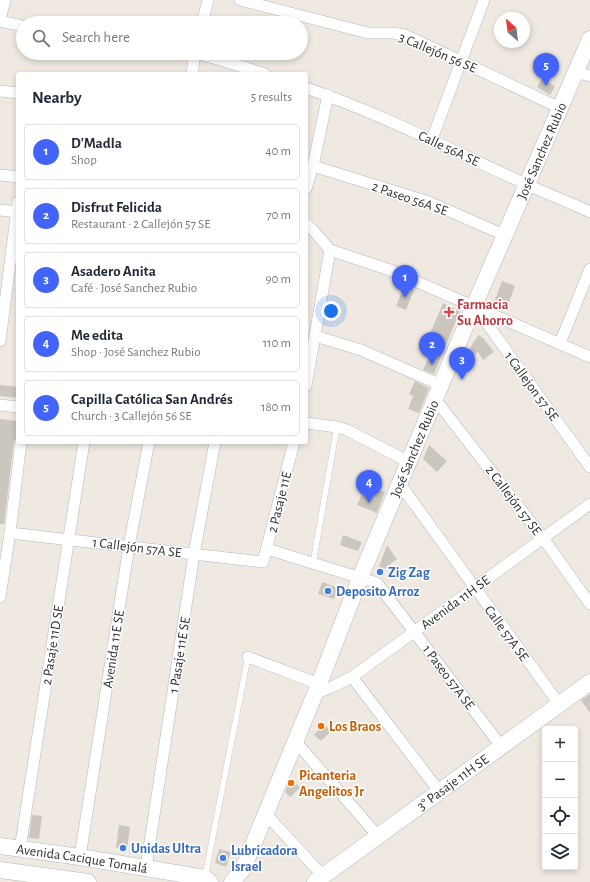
<!DOCTYPE html>
<html lang="en">
<head>
<meta charset="utf-8">
<style>
	body { margin:0; font-family:"Alegreya Sans",sans-serif; background:#f6f6f7; color:#1f2937 }
	.controls { position:absolute; right:12px; bottom:12px; display:grid; overflow:hidden; border-radius:4px; box-shadow:0 2px 6px #0003 }
	.controls button { width:36px; height:36px; display:grid; place-items:center; padding:0; border:0; border-bottom:1px solid #e0e1e3; background:#fff; color:#1f2937; font:20px sans-serif }
	.compass { position:absolute; left:494px; top:12px; width:36px; height:36px; border-radius:50%; background:#fff; box-shadow:0 2px 6px #0003; rotate:332deg }
	.you { position:absolute; left:331px; top:311px; width:14px; height:14px; margin:-10px; border:3px solid #fff; border-radius:50%; background:#1a73e8; box-shadow:0 0 0 6px #1a73e833 }
	.badge { display:grid; place-items:center; width:26px; height:26px; border-radius:50%; background:#4264fb; color:#fff; font-size:13px; font-weight:700 }
	.pin { position:absolute; translate:-50% -33px; filter:drop-shadow(0 1px 2px #0008) }
	.pin::after { content:''; position:absolute; top:21px; width:14px; height:12px; background:inherit; clip-path:polygon(0 0,100% 0,50% 100%) }
	.list { margin:0; padding:0; list-style:none }
	h2 { display:flex; justify-content:space-between; align-items:center; height:52px; margin:0; padding:0 16px; font-size:17px }
	h2 small { font-size:13px; font-weight:400; color:#747a83 }
	.list li { display:grid; grid-template-columns:26px 1fr auto; gap:12px; align-items:center; box-sizing:border-box; height:56px; margin:0 8px 8px; padding:0 8px; border:1px solid #e0e1e3; border-radius:4px }
	.list b { display:block; font-size:15px; white-space:nowrap }
	.list p { margin:0; font-size:13px; white-space:nowrap; color:#747a83 }
	.list em { font-size:13px; font-style:normal; color:#747a83 }
	.icon { flex:none; width:22px; height:22px; fill:none; stroke:currentColor; stroke-width:2; stroke-linecap:round; stroke-linejoin:round }
	.map { position:relative; flex:none; width:590px; height:882px; overflow:hidden }
	.search { position:absolute; background:#fff; box-shadow:0 2px 6px #0003; left:16px; top:16px; width:292px; height:44px; display:flex; align-items:center; gap:10px; box-sizing:border-box; padding:0 14px; border-radius:22px; color:#747a83; font-size:15px }
	.panel { position:absolute; background:#fff; box-shadow:0 2px 6px #0003; left:16px; top:72px; width:292px; height:372px; border-radius:4px }
	.map>svg:first-child { display:block }
	.building { fill:#cbc7bf }
	.lines { fill:none; stroke-linecap:round; stroke-linejoin:round }
	.lane-casing { stroke:#b4b7c1; stroke-width:6 }
	.street-casing { stroke:#b4b7c1; stroke-width:12 }
	.secondary-casing { stroke:#b4b7c1; stroke-width:17 }
	.lane { stroke:#fff; stroke-width:5.5 }
	.street { stroke:#fff; stroke-width:11 }
	.secondary { stroke:#fff; stroke-width:16 }
	.health-dot { fill:#e0444e; stroke:#fff; stroke-width:1.5 }
	.shop-dot { fill:#3f7fe0; stroke:#fff; stroke-width:1.5 }
	.food-dot { fill:#e8710a; stroke:#fff; stroke-width:1.5 }
	.labels { text-anchor:middle; stroke-width:3; stroke-linejoin:round; paint-order:stroke }
	.street-label { font-size:14px; fill:#2e2e2e; stroke:#fff }
	.health-label { font-size:14px; font-weight:bold; fill:#be3a42; stroke:#fff; text-anchor:start }
	.shop-label { font-size:14px; font-weight:bold; fill:#366cbe; stroke:#fff; text-anchor:start }
	.food-label { font-size:14px; font-weight:bold; fill:#c56008; stroke:#fff; text-anchor:start }
</style>
</head>
<body>
<div class="map">
<svg width="590" height="882" viewBox="0 0 590 882">
	<rect width="100%" height="100%" fill="#efe9e1"/>
	<!-- building -->
	<g class="building">
		<polygon points="542,78 555,86 550,95 537,87"/>
		<polygon points="502,281 515,286 506,310 493,305"/>
		<polygon points="404,286 414,290 406,310 396,306"/>
		<polygon points="443,303 460,311 434,374 423,370 435,344 427,341"/>
		<polygon points="479,335 484,339 494,352 483,360 478,352 461,367 461,366 474,341"/>
		<polygon points="415,381 429,388 419,413 408,409 413,396 409,394"/>
		<polygon points="0,385 18,387 18,398 0,396"/>
		<polygon points="0,419 18,421 18,436 14,441 4,524 0,524"/>
		<polygon points="429,445 447,461 437,472 423,459"/>
		<polygon points="367,485 385,492 377,513 357,505 362,494 363,495"/>
		<polygon points="343,535 362,542 358,551 340,545"/>
		<polygon points="387,545 397,559 376,575"/>
		<polygon points="322,582 338,588 334,599 318,594"/>
		<polygon points="590,694 590,713 581,700"/>
		<polygon points="324,724 331,731 321,741 314,735"/>
		<polygon points="291,778 300,788 290,797 285,792"/>
		<polygon points="32,815 42,816 39,839 29,838"/>
		<polygon points="119,825 130,827 127,850 116,848"/>
		<polygon points="219,849 231,852 226,867 215,863"/>
	</g>
	<g class="lines">
		<!-- lane casing -->
		<g class="lane-casing">
			<g id="lane">
				<polyline points="313,563 337,427"/>
				<polyline points="205,877 248,657"/>
			</g>
		</g>
		<!-- street casing -->
		<g class="street-casing">
			<g id="street">
				<polyline points="240,0 368,33 393,33 405,35 560,108"/>
				<polyline points="0,20 5,0"/>
				<polyline points="0,21 23,26"/>
				<polyline points="202,23 208,0"/>
				<polyline points="193,53 221,60 265,74"/>
				<polyline points="575,72 590,76"/>
				<polyline points="192,74 195,53"/>
				<path d="M306,88c76,26 147,63 220,96 21,10 43,18 64,28"/>
				<polyline points="0,91 18,93"/>
				<polyline points="432,139 484,0"/>
				<polyline points="313,166 429,202 504,235"/>
				<polyline points="0,175 18,177"/>
				<polyline points="306,189 313,166 328,95"/>
				<polyline points="0,210 17,212"/>
				<polyline points="306,224 312,229 330,250 390,270 590,357"/>
				<polyline points="475,307 590,467"/>
				<polyline points="315,336 361,350 441,385"/>
				<polyline points="0,341 18,202"/>
				<polyline points="560,343 590,269"/>
				<polyline points="306,386 330,250"/>
				<polyline points="435,399 543,538 590,604"/>
				<polyline points="0,405 18,407"/>
				<polyline points="306,423 337,427 347,430 409,462"/>
				<polyline points="400,484 559,704"/>
				<polyline points="10,533 263,562 294,442"/>
				<polyline points="267,549 377,583 501,746"/>
				<polyline points="0,597 10,533 21,442"/>
				<polyline points="248,657 319,684"/>
				<polyline points="352,677 439,791"/>
				<polyline points="315,694 334,686 352,677 590,504"/>
				<polyline points="295,741 378,836"/>
				<polyline points="265,813 323,876"/>
				<polyline points="20,849 84,442"/>
				<polyline points="80,857 129,546 149,442"/>
				<polyline points="146,868 194,554 215,442"/>
			</g>
		</g>
		<!-- secondary casing -->
		<g class="secondary-casing">
			<g id="secondary">
				<path id="s1" d="M0,846l80,11 125,21 5,4"/>
				<polyline points="0,870 88,882"/>
				<path id="s2" d="M232,882l11,-13 76,-185 41,-106 114,-272 116,-267"/>
				<path id="s3" d="M315,882l275,-200"/>
			</g>
		</g>
		<!-- lane -->
		<use href="#lane" class="lane"/>
		<!-- street -->
		<use href="#street" class="street"/>
		<!-- secondary -->
		<use href="#secondary" class="secondary"/>
	</g>
	<!-- markers -->
	<path class="health-dot" d="M447 306h4v4h4v4h-4v4h-4v-4h-4v-4h4z"/>
	<g class="shop-dot">
		<circle cx="380" cy="572" r="4"/>
		<circle cx="328" cy="591" r="4"/>
		<circle cx="123" cy="848" r="4"/>
		<circle cx="223" cy="858" r="4"/>
	</g>
	<g class="food-dot">
		<circle cx="321" cy="726" r="4"/>
		<circle cx="291" cy="783" r="4"/>
	</g>
	<g class="labels">
		<!-- street labels -->
		<g class="street-label">
			<text transform="translate(438 52) rotate(23)" y="5">3 Callejón 56 SE</text>
			<text transform="translate(449 148) rotate(25)" y="5">Calle 56A SE</text>
			<text dy="5" stroke="none"><textPath href="#s2" startOffset="795">José Sanchez Rubio</textPath></text>
			<text transform="translate(410 198) rotate(19)" y="5">2 Paseo 56A SE</text>
			<text transform="translate(532 386) rotate(54)" y="5">1 Callejon 57 SE</text>
			<text dy="5" stroke="none"><textPath href="#s2" startOffset="471">José Sanchez Rubio</textPath></text>
			<text transform="translate(514 500) rotate(53)" y="5">2 Callejón 57 SE</text>
			<text transform="translate(279 502) rotate(-76)" y="5">2 Pasaje 11E</text>
			<text transform="translate(137 547) rotate(7)" y="5">1 Callejón 57A SE</text>
			<text transform="translate(455 602) rotate(-36)" y="5">Avenida 11H SE</text>
			<text transform="translate(507 633) rotate(54)" y="5">Calle 57A SE</text>
			<text transform="translate(52 645) rotate(-81)" y="5">2 Pasaje 11D SE</text>
			<text transform="translate(113 649) rotate(-81)" y="5">Avenida 11E SE</text>
			<text transform="translate(179 655) rotate(-81)" y="5">1 Pasaje 11E SE</text>
			<text transform="translate(449 677) rotate(53)" y="5">1 Paseo 57A SE</text>
			<text dy="5" stroke="none"><textPath href="#s3" startOffset="170">3° Pasaje 11H SE</textPath></text>
			<text dy="5" stroke="none"><textPath href="#s1" startOffset="83">Avenida Cacique Tomalá</textPath></text>
		</g>
		<!-- health labels -->
		<g class="health-label">
			<text x="457" y="309">Farmacia<tspan x="457" dy="16">Su Ahorro</tspan></text>
		</g>
		<!-- shop labels -->
		<g class="shop-label">
			<text x="388" y="577">Zig Zag</text>
			<text x="336" y="596">Deposito Arroz</text>
			<text x="131" y="853">Unidas Ultra</text>
			<text x="231" y="855">Lubricadora<tspan x="231" dy="16">Israel</tspan></text>
		</g>
		<!-- food labels -->
		<g class="food-label">
			<text x="329" y="731">Los Braos</text>
			<text x="299" y="780">Picanteria<tspan x="299" dy="16">Angelitos Jr</tspan></text>
		</g>
	</g>
</svg>
<div class="controls">
<button>+</button>
<button>−</button>
<button><svg class="icon" aria-label="locate" viewBox="0 0 24 24"><circle cx="12" cy="12" r="6"/><path d="M12 2v4M12 18v4M2 12h4M18 12h4"/></svg></button>
<button><svg class="icon" aria-label="layers" viewBox="0 0 24 24"><path d="M12 4l9 5-9 5-9-5zM3 14l9 5 9-5"/></svg></button>
</div>
<svg class="compass" viewBox="-18 -18 36 36"><path d="M0-13l5 13h-10z" fill="#e53935"/><path d="M0 13l5-13h-10z" fill="#747a83"/></svg>
<div class="you"></div>
<div class="pin badge" style="left:405px;top:298px">1</div>
<div class="pin badge" style="left:432px;top:365px">2</div>
<div class="pin badge" style="left:462px;top:380px">3</div>
<div class="pin badge" style="left:369px;top:503px">4</div>
<div class="pin badge" style="left:546px;top:86px">5</div>
<div class="search"><svg class="icon" aria-label="search" viewBox="0 0 24 24"><circle cx="10" cy="10" r="6"/><path d="M15 15l6 6"/></svg>Search here</div>
<section class="panel">
<h2>Nearby<small>5 results</small></h2>
<ul class="list">
<li><span class="badge">1</span><div><b>D'Madla</b><p>Shop</p></div><em>40 m</em></li>
<li><span class="badge">2</span><div><b>Disfrut Felicida</b><p>Restaurant · 2 Callejón 57 SE</p></div><em>70 m</em></li>
<li><span class="badge">3</span><div><b>Asadero Anita</b><p>Café · José Sanchez Rubio</p></div><em>90 m</em></li>
<li><span class="badge">4</span><div><b>Me edita</b><p>Shop · José Sanchez Rubio</p></div><em>110 m</em></li>
<li><span class="badge">5</span><div><b>Capilla Católica San Andrés</b><p>Church · 3 Callejón 56 SE</p></div><em>180 m</em></li>
</ul>
</section>
</div>
</body>
</html>
